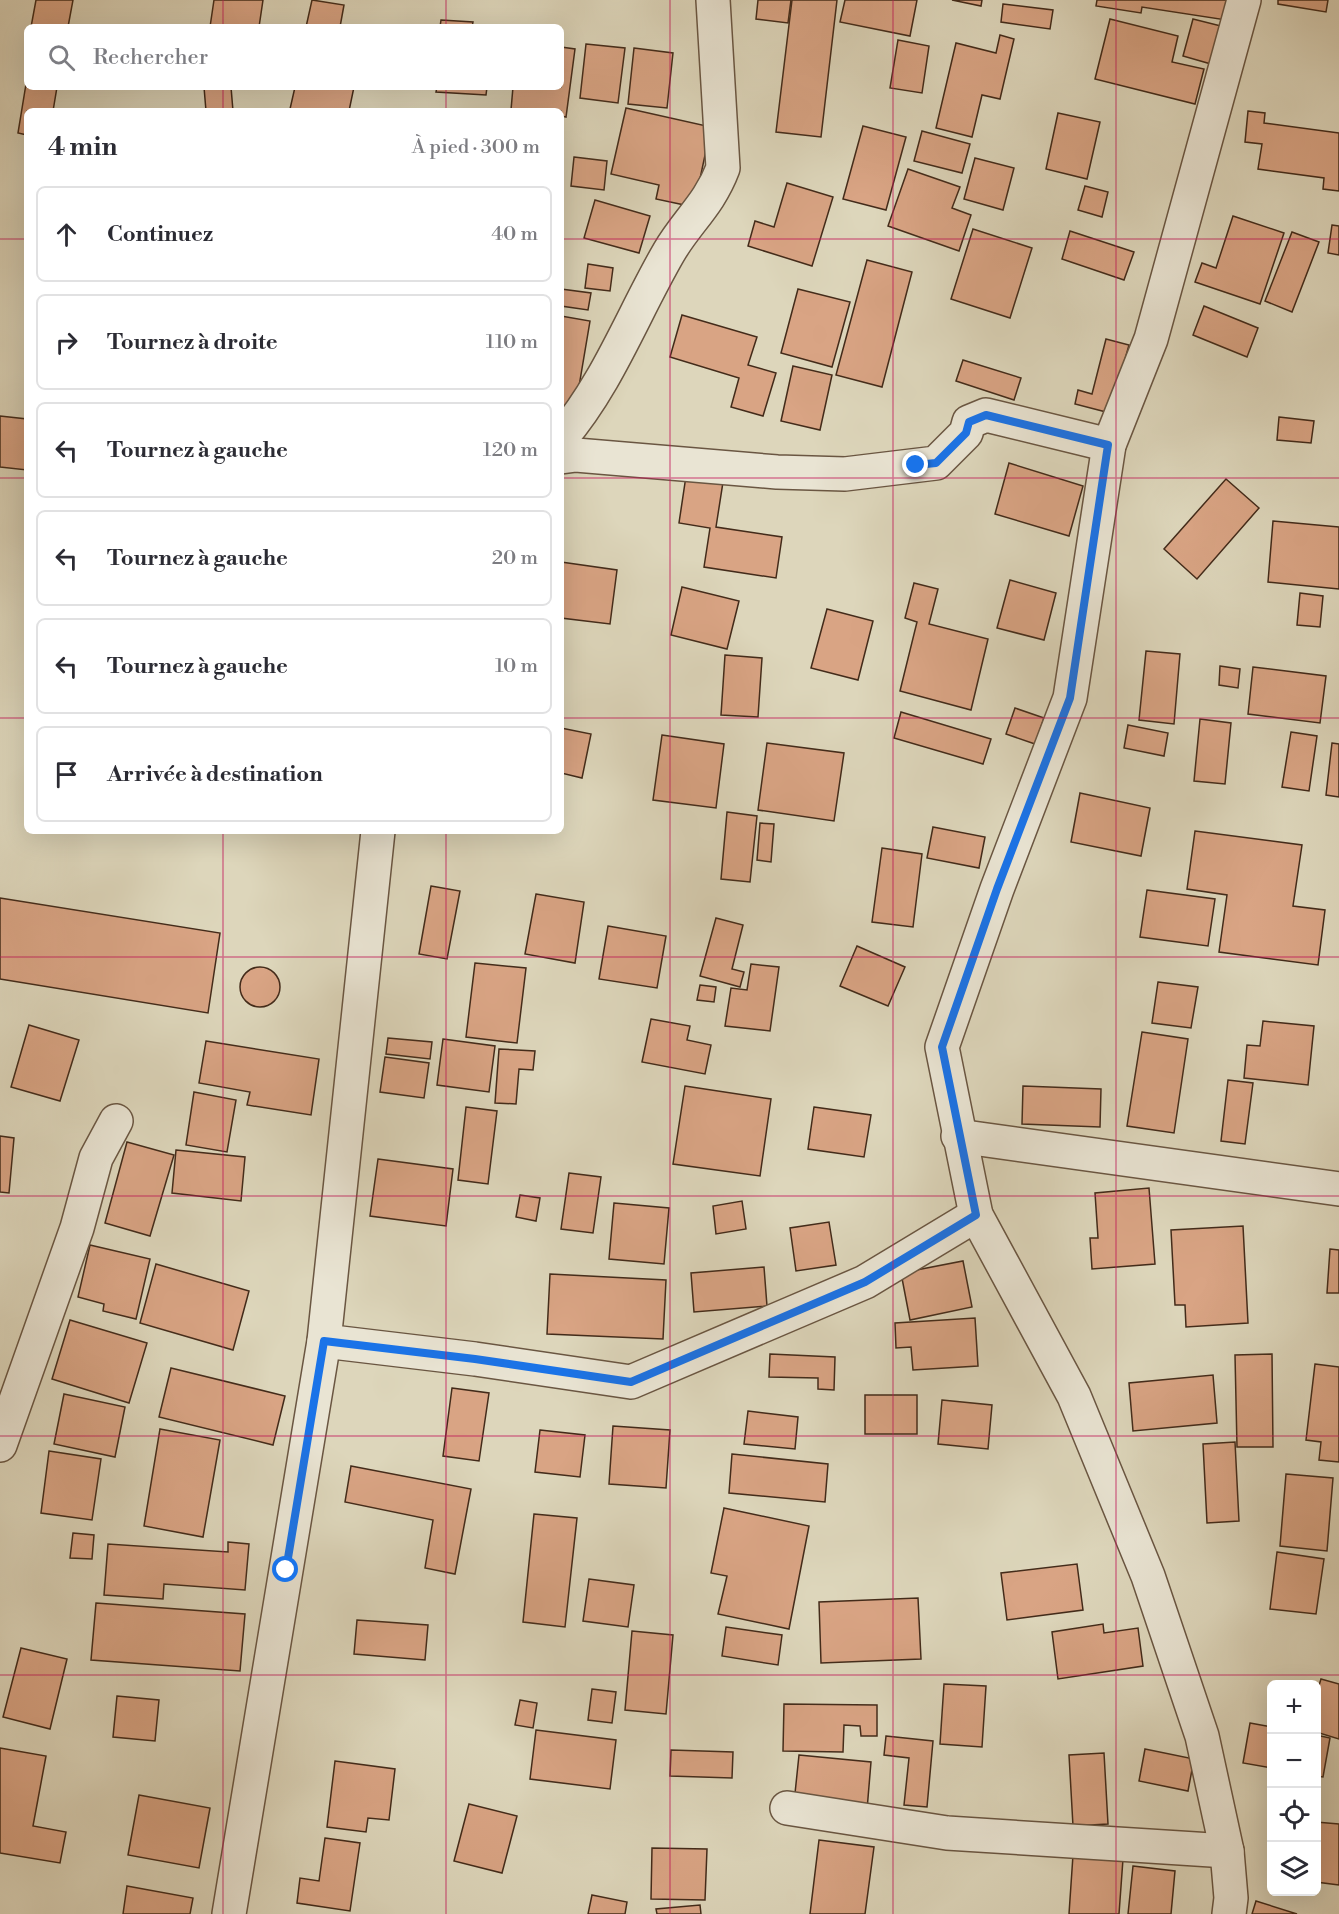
<!DOCTYPE html>
<html lang="fr">
<head>
<meta charset="utf-8">
<style>
	body { margin:0; font-family:"Libre Bodoni",serif; background:#f2f2f3; color:#2b2b33 }
	.controls { position:absolute; right:18px; bottom:18px; display:grid; overflow:hidden; border-radius:9px; box-shadow:0 6px 24px #0002 }
	.controls button { width:54px; height:54px; display:grid; place-items:center; padding:0; border:0; border-bottom:2px solid #e1e1e2; background:#fff; color:#2b2b33; font:30px sans-serif }
	.stop { position:absolute; width:18px; height:18px; margin:-14px; border:4px solid #1a73e8; border-radius:50%; background:#fff }
	.stop.end { background:#1a73e8; border-color:#fff; box-shadow:0 2px 6px #0008 }
	.list { margin:0; padding:0; list-style:none }
	h2 { display:flex; justify-content:space-between; align-items:center; height:78px; margin:0; padding:0 24px; font-size:26px }
	h2 small { font-size:20px; font-weight:400; color:#7c7c81 }
	.list li { display:grid; grid-template-columns:39px 1fr auto; gap:18px; align-items:center; box-sizing:border-box; height:96px; margin:0 12px 12px; padding:0 12px; border:2px solid #e1e1e2; border-radius:9px }
	.list b { display:block; font-size:22px; white-space:nowrap }
	.list em { font-size:20px; font-style:normal; color:#7c7c81 }
	.icon { flex:none; width:33px; height:33px; fill:none; stroke:currentColor; stroke-width:2; stroke-linecap:round; stroke-linejoin:round }
	.map { position:relative; flex:none; width:1339px; height:1914px; overflow:hidden }
	.search { position:absolute; background:#fff; box-shadow:0 6px 24px #0002; left:24px; top:24px; width:540px; height:66px; display:flex; align-items:center; gap:15px; box-sizing:border-box; padding:0 21px; border-radius:9px; color:#7c7c81; font-size:22px }
	.panel { position:absolute; background:#fff; box-shadow:0 6px 24px #0002; left:24px; top:108px; width:540px; height:726px; border-radius:9px }
	.map>svg:first-child { display:block }
	.building { fill:#d9a484; stroke:#432b1a; stroke-width:1.5 }
	.lines { fill:none; stroke-linecap:round; stroke-linejoin:round }
	.minor-casing { stroke:#6a5642; stroke-width:36 }
	.minor { stroke:#e9e4d3; stroke-width:33 }
	.route { stroke:#1a73e8; stroke-width:8 }
	.grid { fill:none; stroke:#c2185b; stroke-width:1.5; stroke-opacity:0.55 }
</style>
</head>
<body>
<div class="map">
<svg width="1339" height="1914" viewBox="0 0 1339 1914">
	<rect width="100%" height="100%" fill="#ddd6bb"/>
	<filter id="stains"><feTurbulence type="fractalNoise" baseFrequency=".00333" numOctaves="4"/><feColorMatrix values="0 0 0 0 .2 0 0 0 0 .09 0 0 0 0 .02 0 0 0 .5 -.17"/></filter>
	<radialGradient id="worn" r=".72"><stop offset=".6" stop-color="#630" stop-opacity="0"/><stop offset="1" stop-color="#630" stop-opacity=".3"/></radialGradient>
	<!-- building -->
	<g class="building">
		<polygon points="36,0 73,0 68,27 31,27"/>
		<polygon points="214,0 263,0 259,27 210,27"/>
		<polygon points="312,0 344,5 340,27 306,27"/>
		<polygon points="758,0 791,0 788,23 756,19"/>
		<polygon points="792,0 837,0 821,137 776,132"/>
		<polygon points="845,0 917,0 910,36 840,22"/>
		<polygon points="952,0 982,0 981,6"/>
		<polygon points="1097,0 1229,0 1226,20 1142,7 1141,13 1096,6"/>
		<polygon points="1278,0 1328,0 1326,12 1278,4"/>
		<polygon points="1003,4 1053,10 1050,29 1001,22"/>
		<polygon points="1110,19 1178,36 1172,62 1204,69 1195,104 1095,79"/>
		<polygon points="1193,19 1221,26 1211,64 1183,56"/>
		<polygon points="441,20 473,22 472,27 440,27"/>
		<polygon points="1000,35 1014,39 1000,99 982,95 972,137 936,128 956,43 996,53"/>
		<polygon points="898,40 929,46 922,93 890,88"/>
		<polygon points="586,44 625,48 618,103 580,98"/>
		<polygon points="561,47 575,49 566,117 561,116 561,111 511,110 513,87 561,87"/>
		<polygon points="634,48 673,53 667,108 628,104"/>
		<polygon points="27,78 27,87 57,87 53,111 27,111 27,135 18,133"/>
		<polygon points="204,87 231,87 233,111 206,111"/>
		<polygon points="295,87 354,87 349,111 290,109"/>
		<polygon points="437,87 487,87 486,95 436,92"/>
		<polygon points="626,108 711,127 694,207 656,199 659,185 611,174"/>
		<polygon points="1248,111 1265,113 1264,123 1339,133 1339,191 1323,189 1324,178 1258,169 1262,144 1245,142"/>
		<polygon points="1058,113 1100,122 1087,179 1046,169"/>
		<polygon points="863,126 906,137 886,210 843,199"/>
		<polygon points="922,131 970,144 962,173 914,161"/>
		<polygon points="574,157 607,161 604,190 571,186"/>
		<polygon points="975,158 1014,168 1003,210 964,199"/>
		<polygon points="908,169 960,187 952,208 971,215 959,251 888,226"/>
		<polygon points="787,183 833,197 812,266 748,246 755,221 774,227"/>
		<polygon points="1085,186 1108,192 1102,217 1078,210"/>
		<polygon points="595,200 650,216 639,253 584,238"/>
		<polygon points="1233,216 1284,233 1260,304 1195,282 1202,263 1216,268"/>
		<polygon points="1332,225 1339,226 1339,255 1328,253"/>
		<polygon points="973,229 1032,248 1010,318 951,299"/>
		<polygon points="1070,231 1134,252 1124,280 1062,259"/>
		<polygon points="1292,232 1319,242 1292,312 1265,301"/>
		<polygon points="867,260 912,272 882,387 836,375"/>
		<polygon points="588,264 613,268 610,291 585,288"/>
		<polygon points="561,289 591,293 588,310 561,306"/>
		<polygon points="798,289 850,302 832,367 781,353"/>
		<polygon points="1204,306 1258,328 1247,357 1193,335"/>
		<polygon points="682,315 757,337 748,365 776,373 763,416 731,407 739,378 670,357"/>
		<polygon points="561,316 590,321 575,410 561,408"/>
		<polygon points="1106,339 1129,345 1110,413 1075,404 1078,390 1092,394"/>
		<polygon points="963,360 1021,378 1014,400 956,381"/>
		<polygon points="793,366 832,375 820,430 781,421"/>
		<polygon points="0,416 27,419 27,470 0,467"/>
		<polygon points="1279,417 1314,421 1311,443 1277,440"/>
		<polygon points="1009,463 1083,486 1069,536 995,514"/>
		<polygon points="686,476 723,482 716,527 782,537 776,578 704,567 710,528 679,523"/>
		<polygon points="1226,479 1259,508 1197,579 1164,549"/>
		<polygon points="1273,521 1339,527 1339,589 1268,582"/>
		<polygon points="561,562 617,570 610,624 561,618"/>
		<polygon points="1010,580 1056,593 1044,640 997,628"/>
		<polygon points="914,583 938,589 929,624 988,639 971,710 900,691 917,622 905,618"/>
		<polygon points="682,587 739,601 727,649 671,635"/>
		<polygon points="1300,593 1323,596 1320,627 1297,625"/>
		<polygon points="827,609 873,621 858,680 811,668"/>
		<polygon points="1146,651 1180,654 1174,724 1139,720"/>
		<polygon points="725,655 762,658 758,717 721,715"/>
		<polygon points="1220,666 1240,669 1238,688 1219,685"/>
		<polygon points="1253,667 1326,676 1320,723 1248,714"/>
		<polygon points="1015,708 1044,718 1035,744 1006,734"/>
		<polygon points="901,712 991,739 983,764 894,738"/>
		<polygon points="1200,719 1231,723 1225,784 1194,781"/>
		<polygon points="1128,725 1168,733 1164,756 1124,748"/>
		<polygon points="561,728 591,734 582,778 561,773"/>
		<polygon points="1291,732 1317,736 1309,791 1282,787"/>
		<polygon points="662,735 724,744 716,808 653,800"/>
		<polygon points="767,743 844,753 834,821 758,810"/>
		<polygon points="1332,743 1339,744 1339,797 1326,795"/>
		<polygon points="1080,793 1150,808 1141,856 1071,842"/>
		<polygon points="727,812 757,816 750,882 721,879"/>
		<polygon points="760,823 774,824 771,862 757,860"/>
		<polygon points="933,827 985,837 979,868 927,858"/>
		<polygon points="1195,831 1302,845 1293,906 1325,910 1318,965 1219,952 1227,895 1187,889"/>
		<polygon points="882,848 922,854 913,927 872,922"/>
		<polygon points="431,886 460,891 447,959 419,954"/>
		<polygon points="1147,890 1215,899 1208,946 1140,937"/>
		<polygon points="536,894 584,902 575,963 525,954"/>
		<polygon points="0,898 220,933 208,1013 0,979"/>
		<polygon points="716,918 743,925 732,969 744,972 740,987 700,976"/>
		<polygon points="608,926 666,936 657,988 599,979"/>
		<polygon points="857,946 905,967 888,1006 840,986"/>
		<polygon points="475,963 526,968 517,1043 466,1037"/>
		<polygon points="751,964 779,967 770,1031 725,1026 731,988 747,990"/>
		<circle cx="260" cy="987" r="20"/>
		<polygon points="1158,982 1198,987 1191,1028 1152,1023"/>
		<polygon points="700,985 716,987 714,1002 697,1000"/>
		<polygon points="651,1019 690,1026 687,1040 711,1045 705,1074 642,1062"/>
		<polygon points="1263,1021 1314,1026 1308,1085 1244,1078 1247,1045 1260,1046"/>
		<polygon points="29,1025 79,1040 60,1101 11,1087"/>
		<polygon points="1142,1032 1188,1039 1174,1133 1127,1126"/>
		<polygon points="388,1038 432,1042 430,1059 386,1054"/>
		<polygon points="443,1039 495,1046 489,1092 437,1085"/>
		<polygon points="206,1041 319,1059 311,1115 247,1105 250,1092 199,1083"/>
		<polygon points="499,1049 535,1051 533,1070 519,1069 516,1104 495,1103"/>
		<polygon points="385,1057 429,1063 424,1098 380,1092"/>
		<polygon points="1228,1080 1253,1083 1245,1144 1221,1141"/>
		<polygon points="685,1086 771,1099 760,1176 673,1164"/>
		<polygon points="1023,1086 1101,1089 1100,1127 1022,1124"/>
		<polygon points="194,1092 236,1100 227,1152 186,1145"/>
		<polygon points="466,1107 497,1111 488,1184 458,1180"/>
		<polygon points="814,1107 871,1115 864,1157 808,1149"/>
		<polygon points="0,1136 14,1138 9,1193 0,1192"/>
		<polygon points="127,1142 174,1155 150,1236 105,1223"/>
		<polygon points="176,1150 245,1157 241,1201 172,1193"/>
		<polygon points="378,1159 453,1169 446,1226 370,1216"/>
		<polygon points="569,1173 601,1177 593,1233 561,1229"/>
		<polygon points="1149,1188 1155,1264 1092,1269 1090,1238 1098,1238 1095,1193"/>
		<polygon points="520,1195 540,1198 536,1221 516,1217"/>
		<polygon points="742,1201 746,1229 716,1234 713,1206"/>
		<polygon points="614,1203 669,1208 664,1264 609,1259"/>
		<polygon points="829,1222 836,1265 796,1271 790,1228"/>
		<polygon points="1243,1226 1248,1323 1186,1327 1185,1305 1175,1305 1171,1230"/>
		<polygon points="90,1245 150,1259 136,1319 103,1311 104,1304 78,1297"/>
		<polygon points="1330,1249 1339,1250 1339,1293 1327,1293"/>
		<polygon points="963,1261 972,1307 910,1320 901,1273"/>
		<polygon points="156,1264 249,1291 233,1350 140,1323"/>
		<polygon points="764,1267 767,1306 694,1312 691,1273"/>
		<polygon points="550,1274 666,1280 663,1339 547,1334"/>
		<polygon points="975,1318 978,1366 913,1370 911,1347 896,1348 895,1323"/>
		<polygon points="70,1320 147,1343 129,1403 52,1379"/>
		<polygon points="770,1354 835,1357 834,1390 818,1389 818,1378 769,1377"/>
		<polygon points="1272,1354 1273,1447 1237,1447 1235,1355"/>
		<polygon points="1315,1364 1339,1367 1339,1462 1319,1460 1321,1442 1306,1440"/>
		<polygon points="171,1368 285,1396 273,1445 159,1417"/>
		<polygon points="1213,1375 1217,1423 1133,1431 1129,1383"/>
		<polygon points="452,1388 489,1393 479,1461 443,1456"/>
		<polygon points="64,1394 125,1407 115,1457 54,1444"/>
		<rect x="865" y="1395" width="52" height="39"/>
		<polygon points="942,1400 992,1405 988,1449 938,1444"/>
		<polygon points="748,1411 798,1417 795,1449 744,1444"/>
		<polygon points="613,1426 670,1430 666,1488 609,1484"/>
		<polygon points="160,1429 220,1440 203,1537 144,1526"/>
		<polygon points="540,1430 585,1435 580,1477 535,1472"/>
		<polygon points="1235,1442 1239,1521 1207,1523 1203,1444"/>
		<polygon points="49,1451 101,1459 92,1520 41,1513"/>
		<polygon points="732,1454 828,1464 825,1502 729,1493"/>
		<polygon points="351,1466 471,1489 455,1574 425,1568 433,1520 345,1502"/>
		<polygon points="1286,1474 1333,1478 1327,1551 1280,1546"/>
		<polygon points="724,1508 809,1526 789,1629 718,1614 727,1576 711,1573"/>
		<polygon points="534,1514 577,1518 565,1627 523,1622"/>
		<polygon points="73,1533 94,1535 92,1559 70,1558"/>
		<polygon points="228,1542 249,1544 245,1590 164,1584 163,1599 104,1595 108,1544 228,1552"/>
		<polygon points="1277,1552 1324,1559 1316,1614 1270,1609"/>
		<polygon points="1077,1564 1083,1610 1007,1620 1001,1573"/>
		<polygon points="589,1579 634,1585 628,1627 583,1621"/>
		<polygon points="918,1598 921,1659 821,1663 819,1602"/>
		<polygon points="96,1603 245,1614 240,1671 91,1660"/>
		<polygon points="357,1620 428,1625 425,1660 354,1654"/>
		<polygon points="1103,1624 1104,1633 1138,1628 1143,1666 1058,1679 1052,1632"/>
		<polygon points="726,1627 782,1635 778,1665 722,1656"/>
		<polygon points="632,1631 673,1635 666,1714 625,1710"/>
		<polygon points="21,1648 67,1659 50,1729 3,1717"/>
		<polygon points="1321,1679 1339,1684 1339,1739 1316,1732 1316,1695"/>
		<polygon points="944,1684 986,1686 982,1747 940,1744"/>
		<polygon points="592,1689 616,1692 612,1723 588,1720"/>
		<polygon points="117,1696 159,1700 155,1741 113,1737"/>
		<polygon points="520,1700 537,1703 533,1728 515,1725"/>
		<polygon points="784,1704 877,1705 877,1736 861,1736 860,1726 844,1725 843,1752 783,1751"/>
		<polygon points="1250,1723 1272,1727 1272,1768 1243,1763"/>
		<polygon points="536,1730 616,1740 610,1789 530,1779"/>
		<polygon points="1316,1735 1330,1738 1323,1777 1316,1776"/>
		<polygon points="886,1736 933,1741 927,1807 904,1805 909,1758 884,1755"/>
		<polygon points="0,1748 46,1756 33,1826 66,1832 60,1863 0,1853"/>
		<polygon points="1145,1749 1194,1759 1188,1791 1139,1781"/>
		<polygon points="671,1750 733,1752 732,1778 670,1776"/>
		<polygon points="1104,1753 1108,1824 1073,1826 1069,1755"/>
		<polygon points="799,1755 871,1762 867,1810 794,1803"/>
		<polygon points="335,1761 395,1769 389,1820 368,1818 366,1832 327,1827"/>
		<polygon points="139,1795 210,1808 199,1868 128,1855"/>
		<polygon points="469,1804 517,1816 502,1873 454,1861"/>
		<polygon points="1316,1822 1339,1824 1339,1885 1316,1882"/>
		<polygon points="325,1838 360,1843 350,1911 297,1903 300,1878 319,1881"/>
		<polygon points="819,1840 874,1847 865,1914 810,1914"/>
		<polygon points="652,1848 707,1849 705,1900 651,1899"/>
		<polygon points="1073,1855 1123,1859 1119,1914 1069,1914"/>
		<polygon points="1133,1866 1175,1871 1171,1914 1128,1914"/>
		<polygon points="127,1886 193,1898 190,1914 123,1914"/>
		<polygon points="592,1895 627,1902 625,1914 588,1914"/>
		<polygon points="1256,1901 1297,1914 1252,1914"/>
		<polygon points="700,1905 701,1914 657,1914 656,1909"/>
	</g>
	<g class="lines">
		<!-- minor casing -->
		<g class="minor-casing">
			<g id="minor">
				<path d="M561,438c47,-55 72,-124 108,-186 18,-31 40,-47 54,-84l-10,-168"/>
				<polyline points="561,457 576,455 777,472 845,474 936,463 966,433 969,422 986,415 1109,445"/>
				<polyline points="958,1136 1339,1189"/>
				<polyline points="324,1341 475,1359 631,1382 865,1282 976,1215"/>
				<polyline points="0,1445 77,1228 96,1158 116,1121"/>
				<polyline points="787,1808 947,1833 1227,1851"/>
				<polyline points="229,1914 324,1341 378,831"/>
				<polyline points="1229,1914 1231,1898 1227,1851 1202,1736 1148,1576 1074,1396 976,1215 942,1047 997,889 1070,698 1109,445 1151,339 1244,0"/>
			</g>
		</g>
		<!-- minor -->
		<use href="#minor" class="minor"/>
	</g>
	<g class="lines">
		<!-- route -->
		<polyline class="route" points="286,1570 324,1341 475,1359 631,1382 865,1282 976,1215 942,1047 997,889 1070,698 1108,445 986,415 969,422 966,433 936,463 916,465"/>
	</g>
	<!-- grid -->
	<path class="grid" d="M223,0v27M446,0v27M670,0v1914M893,0v1914M1116,0v1914M223,87v24M446,87v24M0,239h27M561,239h778M0,478h27M561,478h778M0,718h27M561,718h778M223,831v1083M446,831v1083M0,957h1339M0,1196h1339M0,1436h1339M0,1675h1339"/>
	<rect width="100%" height="100%" filter="url(#stains)"/>
	<rect width="100%" height="100%" fill="url(#worn)"/>
</svg>
<div class="controls">
<button>+</button>
<button>−</button>
<button><svg class="icon" aria-label="locate" viewBox="0 0 24 24"><circle cx="12" cy="12" r="6"/><path d="M12 2v4M12 18v4M2 12h4M18 12h4"/></svg></button>
<button><svg class="icon" aria-label="layers" viewBox="0 0 24 24"><path d="M12 4l9 5-9 5-9-5zM3 14l9 5 9-5"/></svg></button>
</div>
<div class="stop" style="left:286px;top:1570px"></div>
<div class="stop end" style="left:916px;top:465px"></div>
<div class="search"><svg class="icon" aria-label="search" viewBox="0 0 24 24"><circle cx="10" cy="10" r="6"/><path d="M15 15l6 6"/></svg>Rechercher</div>
<section class="panel">
<h2>4 min<small>À pied · 300 m</small></h2>
<ul class="list">
<li><svg class="icon" aria-label="ahead" viewBox="0 0 24 24"><path d="M12 20V5M6 11l6-6 6 6"/></svg><div><b>Continuez</b></div><em>40 m</em></li>
<li><svg class="icon" aria-label="right" viewBox="0 0 24 24"><path d="M7 20v-9h11M14 6l5 5-5 5"/></svg><div><b>Tournez à droite</b></div><em>110 m</em></li>
<li><svg class="icon" aria-label="left" viewBox="0 0 24 24"><path d="M17 20v-9H6M10 6l-5 5 5 5"/></svg><div><b>Tournez à gauche</b></div><em>120 m</em></li>
<li><svg class="icon" aria-label="left" viewBox="0 0 24 24"><path d="M17 20v-9H6M10 6l-5 5 5 5"/></svg><div><b>Tournez à gauche</b></div><em>20 m</em></li>
<li><svg class="icon" aria-label="left" viewBox="0 0 24 24"><path d="M17 20v-9H6M10 6l-5 5 5 5"/></svg><div><b>Tournez à gauche</b></div><em>10 m</em></li>
<li><svg class="icon" aria-label="arrive" viewBox="0 0 24 24"><path d="M6 21V4h12l-3 4 3 4H6"/></svg><div><b>Arrivée à destination</b></div></li>
</ul>
</section>
</div>
</body>
</html>
